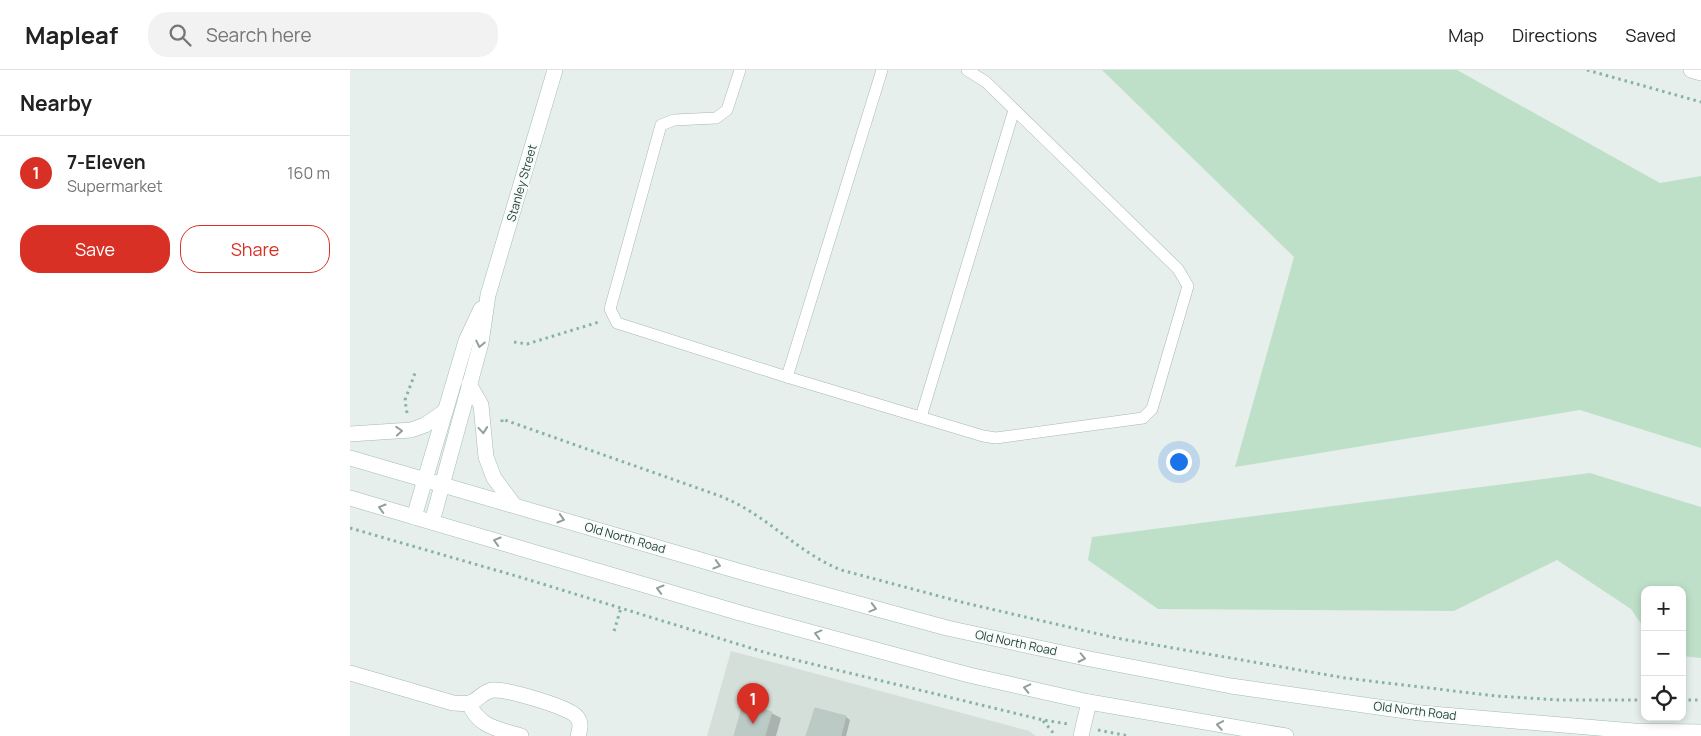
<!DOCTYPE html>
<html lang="en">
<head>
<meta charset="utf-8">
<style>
	body { margin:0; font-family:Manrope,sans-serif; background:#f2f2f2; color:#222 }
	.controls { position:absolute; right:15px; bottom:15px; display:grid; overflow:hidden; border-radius:10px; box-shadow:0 2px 8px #0003 }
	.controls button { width:45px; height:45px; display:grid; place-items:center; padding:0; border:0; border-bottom:1px solid #e0e0e0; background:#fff; color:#222; font:25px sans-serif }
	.you { position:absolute; left:828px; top:391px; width:18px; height:18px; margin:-12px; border:4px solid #fff; border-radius:50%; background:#1a73e8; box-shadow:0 0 0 8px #1a73e833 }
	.badge { display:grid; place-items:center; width:32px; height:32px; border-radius:50%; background:#d93025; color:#fff; font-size:16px; font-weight:700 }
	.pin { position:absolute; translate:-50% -41px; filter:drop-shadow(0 1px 2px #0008) }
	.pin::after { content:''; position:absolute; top:26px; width:18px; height:15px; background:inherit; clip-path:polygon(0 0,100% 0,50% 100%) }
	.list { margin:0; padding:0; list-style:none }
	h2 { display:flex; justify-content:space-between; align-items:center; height:65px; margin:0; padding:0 20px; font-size:21px }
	h2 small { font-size:16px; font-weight:400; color:#767676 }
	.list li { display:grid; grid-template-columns:32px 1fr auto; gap:15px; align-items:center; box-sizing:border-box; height:75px; padding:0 20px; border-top:1px solid #e0e0e0 }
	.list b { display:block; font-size:19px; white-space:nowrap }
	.list p { margin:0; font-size:16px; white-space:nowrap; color:#767676 }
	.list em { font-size:16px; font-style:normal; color:#767676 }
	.actions { display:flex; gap:10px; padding:15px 20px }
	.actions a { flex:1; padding:11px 0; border:1px solid #d93025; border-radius:20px; text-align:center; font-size:18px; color:#d93025 }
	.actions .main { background:#d93025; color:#fff }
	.icon { flex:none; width:28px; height:28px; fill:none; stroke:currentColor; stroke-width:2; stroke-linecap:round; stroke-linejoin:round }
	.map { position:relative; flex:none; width:1351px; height:666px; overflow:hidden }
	header { display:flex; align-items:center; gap:30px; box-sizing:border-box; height:70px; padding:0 25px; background:#fff; border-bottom:1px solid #e0e0e0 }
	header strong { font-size:24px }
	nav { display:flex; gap:28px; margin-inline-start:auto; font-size:18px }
	.search { width:350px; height:45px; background:#f2f2f2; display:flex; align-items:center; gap:12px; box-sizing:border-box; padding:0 18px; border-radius:20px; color:#767676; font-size:19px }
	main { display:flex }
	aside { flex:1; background:#fff }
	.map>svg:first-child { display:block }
	.built { fill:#d4dfda }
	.green { fill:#bfe0c8 }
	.shadow { fill:#0003 }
	.building { fill:#bbcac4; stroke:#b8c9c2 }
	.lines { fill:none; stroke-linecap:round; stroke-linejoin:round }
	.lane-casing { stroke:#a8b8b2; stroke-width:12 }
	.street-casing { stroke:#a8b8b2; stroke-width:16 }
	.secondary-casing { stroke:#a4bbb3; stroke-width:16 }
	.path { stroke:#86b3a5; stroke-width:3; stroke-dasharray:2.5 4; stroke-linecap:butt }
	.lane { stroke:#fff; stroke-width:11 }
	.street { stroke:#fff; stroke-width:15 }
	.secondary { stroke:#fff; stroke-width:15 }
	.oneway { stroke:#92a09c }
	.labels { text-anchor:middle; stroke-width:4; stroke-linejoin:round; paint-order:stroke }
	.street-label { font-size:12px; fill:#24423a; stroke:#f7fbf9 }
</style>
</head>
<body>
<header>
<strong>Mapleaf</strong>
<div class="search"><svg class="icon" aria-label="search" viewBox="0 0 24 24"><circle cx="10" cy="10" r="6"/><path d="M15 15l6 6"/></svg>Search here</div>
<nav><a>Map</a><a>Directions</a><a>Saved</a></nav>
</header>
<main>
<aside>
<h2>Nearby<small></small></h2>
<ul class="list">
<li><span class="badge">1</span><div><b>7-Eleven</b><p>Supermarket</p></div><em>160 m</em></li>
</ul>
<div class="actions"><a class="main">Save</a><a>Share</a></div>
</aside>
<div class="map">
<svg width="1351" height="666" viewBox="0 0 1351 666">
	<rect width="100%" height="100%" fill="#e6efeb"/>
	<!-- built -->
	<polygon class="built" points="381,581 679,661 686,666 357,666"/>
	<!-- green -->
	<g class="green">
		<polygon points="752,0 1107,0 1310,113 1351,106 1351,378 1230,340 885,397 944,187"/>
		<polygon points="1240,403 1351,437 1351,588 1332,586 1332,520 1295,520 1295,559 1281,539 1207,490 1104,541 808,539 738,490 742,467"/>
	</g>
	<!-- shadow -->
	<g class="shadow">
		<polygon points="421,643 431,648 426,666 385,666"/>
		<polygon points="496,647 500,650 496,666 458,666"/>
	</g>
	<!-- building -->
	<g class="building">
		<polygon points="393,634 422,642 415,666 384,666"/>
		<polygon points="465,638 496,646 491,666 456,666"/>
	</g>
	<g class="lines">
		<!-- lane casing -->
		<g class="lane-casing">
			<g id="lane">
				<polyline points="390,0 377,40 366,48 324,50 311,55 260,239 267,253 437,307 633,366 646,368 793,348 802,339 838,216 828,199 636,12 617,0"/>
				<polyline points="437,307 532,0"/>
				<polyline points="571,347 664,40"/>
			</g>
		</g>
		<!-- street casing -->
		<g class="street-casing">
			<g id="street">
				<polyline points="1341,0 1351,3"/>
				<path d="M0,603l103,30c5,0 11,1 16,0 9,-2 14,-12 24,-13 13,-1 77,17 84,27 5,6 3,13 1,19"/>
				<path d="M119,633c9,24 29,26 52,33"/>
				<polyline points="731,666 739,632"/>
			</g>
		</g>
		<!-- secondary casing -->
		<g class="secondary-casing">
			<g id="secondary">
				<polyline points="119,314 131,335 136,387 144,408 164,435"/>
				<polyline points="0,364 61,360 75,355 94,342"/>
				<polyline points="0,388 395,503 597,558 740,589 881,616 1070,643 1284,661 1351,662"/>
				<polyline points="0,428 390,543 619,605 739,632 936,666"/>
				<polyline points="64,447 116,271 131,239"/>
				<polyline points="82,452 131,273 138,225 205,0"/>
			</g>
		</g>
		<!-- path -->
		<g class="path">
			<polyline points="1237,0 1351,32"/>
			<polyline points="164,272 177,274 249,252"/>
			<polyline points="57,343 55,330 65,303"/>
			<path d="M152,352v-3l218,77c7,3 14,6 21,10 36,20 61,48 100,64l124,33 151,35 229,40 151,18 64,4h85"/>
			<polyline points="0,458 173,508 417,583 693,650 718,654"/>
			<polyline points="264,561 271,538"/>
			<polyline points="1332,630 1351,630"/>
			<polyline points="693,651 702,661 703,666"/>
			<polyline points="748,660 779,666"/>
		</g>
		<!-- lane -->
		<use href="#lane" class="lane"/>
		<!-- street -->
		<use href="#street" class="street"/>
		<!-- secondary -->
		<use href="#secondary" class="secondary"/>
	</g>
	<!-- one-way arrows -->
	<defs><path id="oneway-chevron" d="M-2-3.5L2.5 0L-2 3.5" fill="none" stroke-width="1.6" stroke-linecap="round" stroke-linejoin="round" transform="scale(1.25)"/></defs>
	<g class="oneway">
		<use href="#oneway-chevron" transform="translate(130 274) rotate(102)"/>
		<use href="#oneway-chevron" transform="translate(133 360) rotate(85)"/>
		<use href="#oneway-chevron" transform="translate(49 361) rotate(-4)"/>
		<use href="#oneway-chevron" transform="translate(32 438) rotate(-164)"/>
		<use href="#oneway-chevron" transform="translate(211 449) rotate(16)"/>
		<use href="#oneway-chevron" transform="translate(147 471) rotate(-163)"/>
		<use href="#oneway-chevron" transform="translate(367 495) rotate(16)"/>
		<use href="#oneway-chevron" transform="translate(310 519) rotate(-164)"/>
		<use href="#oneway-chevron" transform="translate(523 538) rotate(15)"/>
		<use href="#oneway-chevron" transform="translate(468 564) rotate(-165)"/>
		<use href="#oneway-chevron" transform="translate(732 588) rotate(12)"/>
		<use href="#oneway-chevron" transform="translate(677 618) rotate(-167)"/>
		<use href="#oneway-chevron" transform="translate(870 655) rotate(-170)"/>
	</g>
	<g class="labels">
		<!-- street labels -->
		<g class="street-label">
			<text transform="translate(172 113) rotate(-74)" y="4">Stanley Street</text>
			<text transform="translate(275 468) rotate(16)" y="4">Old North Road</text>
			<text transform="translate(666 573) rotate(12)" y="4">Old North Road</text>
			<text transform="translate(1065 641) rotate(7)" y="4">Old North Road</text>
		</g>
	</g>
</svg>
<div class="controls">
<button>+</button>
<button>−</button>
<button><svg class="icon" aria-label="locate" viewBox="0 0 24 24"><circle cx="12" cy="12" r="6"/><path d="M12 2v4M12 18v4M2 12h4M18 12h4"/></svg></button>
</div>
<div class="you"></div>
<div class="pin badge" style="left:403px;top:654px">1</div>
</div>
</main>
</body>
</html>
